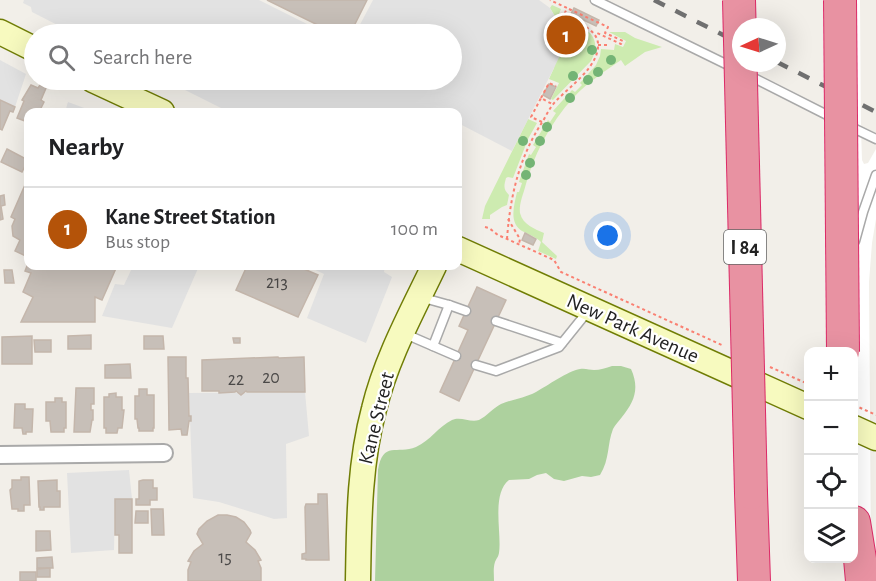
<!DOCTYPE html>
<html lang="en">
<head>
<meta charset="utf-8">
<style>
	body { margin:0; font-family:"Alegreya Sans",sans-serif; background:#f2f2f2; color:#202124 }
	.controls { position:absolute; right:18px; bottom:18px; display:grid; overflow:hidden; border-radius:12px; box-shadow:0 6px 24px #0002 }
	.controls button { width:54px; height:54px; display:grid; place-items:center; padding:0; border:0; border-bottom:2px solid #e0e0e0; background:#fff; color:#202124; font:30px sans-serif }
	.compass { position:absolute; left:732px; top:18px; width:54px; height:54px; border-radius:50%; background:#fff; box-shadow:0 6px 24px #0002; rotate:266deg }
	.you { position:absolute; left:608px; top:236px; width:21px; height:21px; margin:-15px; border:4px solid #fff; border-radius:50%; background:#1a73e8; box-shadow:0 0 0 9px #1a73e833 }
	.badge { display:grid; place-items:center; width:39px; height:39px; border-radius:50%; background:#b45309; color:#fff; font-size:20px; font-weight:700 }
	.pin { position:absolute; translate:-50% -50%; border:3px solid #fff; box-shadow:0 2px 6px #0006 }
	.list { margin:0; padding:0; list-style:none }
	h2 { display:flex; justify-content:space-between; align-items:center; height:78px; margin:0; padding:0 24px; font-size:26px }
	h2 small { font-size:20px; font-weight:400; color:#757577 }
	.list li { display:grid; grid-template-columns:39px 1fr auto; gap:18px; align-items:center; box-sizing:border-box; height:84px; padding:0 24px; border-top:2px solid #e0e0e0 }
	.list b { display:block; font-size:22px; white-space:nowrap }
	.list p { margin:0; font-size:20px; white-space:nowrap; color:#757577 }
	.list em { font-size:20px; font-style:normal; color:#757577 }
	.icon { flex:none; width:33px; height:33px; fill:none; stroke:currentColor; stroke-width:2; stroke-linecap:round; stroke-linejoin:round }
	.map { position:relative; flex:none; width:876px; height:581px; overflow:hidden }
	.search { position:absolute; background:#fff; box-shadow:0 6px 24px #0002; left:24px; top:24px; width:438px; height:66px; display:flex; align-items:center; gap:15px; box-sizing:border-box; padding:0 21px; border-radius:33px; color:#757577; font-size:22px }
	.panel { position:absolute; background:#fff; box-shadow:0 6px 24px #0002; left:24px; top:108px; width:438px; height:162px; border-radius:12px }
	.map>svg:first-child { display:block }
	.grass { fill:#cdebb0 }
	.forest { fill:#add19e }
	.parking { fill:#e2e2e2 }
	.pier { fill:#fff }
	.building { fill:#c7bfb8; stroke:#c4b6ab; stroke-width:1.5 }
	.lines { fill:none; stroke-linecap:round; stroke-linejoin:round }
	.lane-casing { stroke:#a9a9a9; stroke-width:11 }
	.street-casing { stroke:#a9a9a9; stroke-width:20 }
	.secondary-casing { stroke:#707d05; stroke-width:27 }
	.highway-casing { stroke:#dc2a67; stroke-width:34 }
	.path { stroke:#fa8072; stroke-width:2; stroke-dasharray:3 3; stroke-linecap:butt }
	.lane { stroke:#fff; stroke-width:8 }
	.street { stroke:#fff; stroke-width:16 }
	.secondary { stroke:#f7fabf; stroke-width:24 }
	.highway { stroke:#e892a2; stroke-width:32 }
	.rail { stroke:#707070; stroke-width:4.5; stroke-dasharray:12 12; stroke-linecap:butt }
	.highway-bridge-casing { stroke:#dc2a67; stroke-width:34; stroke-linecap:butt }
	.highway-bridge { stroke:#e892a2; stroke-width:32 }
	.tree { fill:#74b475 }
	.labels { text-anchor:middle; stroke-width:4.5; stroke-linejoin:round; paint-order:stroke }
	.number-label { font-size:18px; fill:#4b4948 }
	.shield { fill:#fff; stroke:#646464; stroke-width:1.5 }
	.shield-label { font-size:20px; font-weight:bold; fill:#222 }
	.street-label { font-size:21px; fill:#222; stroke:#fff }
</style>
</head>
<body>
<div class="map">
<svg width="876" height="581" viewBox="0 0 876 581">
	<rect width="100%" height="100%" fill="#f2efe9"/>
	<!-- grass -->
	<g class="grass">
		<path d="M552,5l9,4 -2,5 31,19c8,9 6,19 1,28l-38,39 -2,-1 8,-16 -10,-4 5,-11 6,-43 -10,-17z"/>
		<path d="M609,32h16l10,6 27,9 -17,5 -20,14 -4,-6c-16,11 -34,23 -47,37 -25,27 -41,59 -50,94 -2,6 -5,15 -4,22 3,12 15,16 24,20l-2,9 15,14 -1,3 -18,-8 3,-9c-5,-5 -11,-7 -17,-10 -16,-8 -10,-26 -7,-40h2l3,-9 -3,-1 1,-3 9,-25 2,1 5,-8 -3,-2 15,-25 2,2 6,-9 -3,-2 19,-21 3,2 7,-7 -2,-2 16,-18 4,-9 1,-7 13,1 1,-6 8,3 3,-6z"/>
		<path d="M528,119l9,4 -9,16 -15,39 -5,-1 -2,1c-2,8 -3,11 3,17l-2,10 -5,2 -12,8v4h-8l3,-13z"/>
	</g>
	<!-- forest -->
	<path class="forest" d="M612,366h9l10,3c9,20 3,33 -9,48 -3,4 -7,8 -9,12 -6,15 -3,30 -13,46l-9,2 -9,-1 -18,5 -10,-2 -8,-6 -9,2 -8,4 -20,1c-18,14 -7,54 -10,73 -1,5 -2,4 -4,9 -2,6 -1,13 -1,19h-119l3,-111c5,-30 19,-15 38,-23 14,-6 23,-21 36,-27 9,-4 18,3 27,0 8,-4 14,-12 22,-16 12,-5 24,-6 35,-12 11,-6 32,-21 44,-23 5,-1 10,1 14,1 6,0 12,-2 18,-4z"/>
	<!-- parking -->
	<g class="parking">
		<polygon points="24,0 259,0 327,34 75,34 32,12 31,7 23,3"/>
		<polygon points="373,0 539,0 550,8 560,25 562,38 562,51 554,68 512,151 458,123 458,112 229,112 165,80 452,80 452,34 355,34"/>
		<polygon points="0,60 26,74 15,107 0,100"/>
		<polygon points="68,102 95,112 65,112"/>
		<polygon points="133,266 199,266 172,328 102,316 115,284 124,285"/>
		<polygon points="307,266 385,266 384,272 392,277 366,343 307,318 324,274"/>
		<polygon points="305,392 309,436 286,444 287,518 274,519 219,502 193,498 189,393"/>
		<polygon points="129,470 132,499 115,499 114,550 71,553 67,473"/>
	</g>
	<!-- pier -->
	<polygon class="pier" points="823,0 860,0 861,130 862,160 864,164 868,163 876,149 876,219 872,243 869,282 871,547 854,539 854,352 826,351"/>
	<!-- building -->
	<g class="building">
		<polygon points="267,0 367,0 350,34 336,34"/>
		<polygon points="574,8 599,20 596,26 571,14"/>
		<polygon points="549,84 556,87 550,99 543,95"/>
		<polygon points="31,85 38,88 40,85 46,88 41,100 44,102 39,112 28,112 28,119 27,118 25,121 17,118 24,101 22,100"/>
		<polygon points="0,100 15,107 13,112 10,111 2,130 0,129"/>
		<polygon points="7,149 28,160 22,172 1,162"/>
		<polygon points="28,178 28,257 15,251 20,240 13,236 12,226 15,219 11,217"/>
		<polygon points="4,195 5,205 1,206 3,219 0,220 0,196"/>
		<polygon points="525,233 536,239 533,245 522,240"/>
		<polygon points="27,266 32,268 33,266 117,266 102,300 95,297 95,322 21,322 33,297 23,292 31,273 25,271"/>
		<polygon points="247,266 297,266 318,275 298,317 236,290"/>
		<polygon points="4,270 12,270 14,283 5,283"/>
		<polygon points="477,287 506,300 459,401 440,392 468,330 459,326"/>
		<polygon points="91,335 91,349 68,349 68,336"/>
		<polygon points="32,336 32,364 2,364 2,337"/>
		<polygon points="144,336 163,336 164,349 144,349"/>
		<polygon points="233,338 240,338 240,343 234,343"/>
		<polygon points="34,340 51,340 51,352 35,352"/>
		<polygon points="168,357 186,357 186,378 188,378 189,416 191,416 191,421 189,421 187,435 182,435 181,429 169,430"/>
		<polygon points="278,357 279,358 304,357 305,392 247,392 246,391 241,395 236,391 235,392 219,393 219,391 202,391 202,360"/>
		<polygon points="130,364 131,378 105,378 105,365"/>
		<polygon points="76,388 94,388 94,404 91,404 91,410 93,410 93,420 92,420 90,432 74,432"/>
		<polygon points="139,389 147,389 147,395 154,395 154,428 153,428 153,431 139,431 139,428 138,428 137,419 135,419 135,396 139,396"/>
		<polygon points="116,393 116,397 122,397 122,410 124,410 122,428 118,428 117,433 106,433 106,428 104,428 104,397 109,397 109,394"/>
		<polygon points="55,398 62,398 62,402 66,402 66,428 64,428 64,432 51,432 50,421 46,421 46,402 55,402"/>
		<polygon points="15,404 25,404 25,409 33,409 32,432 26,432 26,434 23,434 22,428 14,428"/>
		<polygon points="21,477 29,477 30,505 24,505 24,511 18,511 18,509 12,509 10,490 12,488 12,480 21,480"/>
		<polygon points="57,480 57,491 60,491 60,507 44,507 44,510 40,510 40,507 39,507 38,481"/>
		<polygon points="143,480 153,480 153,488 157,488 157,500 150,500 150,505 136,505 136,499 139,499 139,481"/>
		<polygon points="318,494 327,494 329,560 306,560 306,559 302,559 302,554 306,553 305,507 306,504 318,504"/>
		<polygon points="115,499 132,499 132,553 119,553 119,535 115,535"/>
		<polygon points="151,509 163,509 164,535 152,535"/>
		<polygon points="136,511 148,511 148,523 135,523"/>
		<polygon points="218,515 227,515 236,517 244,522 250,530 251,533 246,542 255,550 261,560 258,561 261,568 261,581 188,581 188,570 191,562 188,561 194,551 203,544 197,534 199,529 207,521"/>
		<polygon points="36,531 50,531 51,550 36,551"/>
		<polygon points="52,557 53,568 37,568 37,558"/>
		<polygon points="50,568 50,577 37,577 37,569"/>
		<rect x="20" y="572" width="16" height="9"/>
	</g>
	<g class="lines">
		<!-- lane casing -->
		<g class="lane-casing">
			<g id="lane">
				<polyline points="595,0 734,68"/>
				<polyline points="748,75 835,119"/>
				<polyline points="847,125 876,139"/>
				<polyline points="855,241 863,212 876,175"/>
				<polyline points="420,297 449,305 466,311"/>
				<polyline points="496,321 562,343"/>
				<polyline points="403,333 433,346 449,305"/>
				<polyline points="433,346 456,356"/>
				<polyline points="476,365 496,371 559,347 588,311"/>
			</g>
		</g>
		<!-- street casing -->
		<g class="street-casing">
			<polyline id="street" points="0,455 164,453"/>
		</g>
		<!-- secondary casing -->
		<g class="secondary-casing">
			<g id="secondary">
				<polyline points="0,32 34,49"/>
				<polyline points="93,80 162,112"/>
				<polyline points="458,249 808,407"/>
				<polyline points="854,428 876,438"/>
				<path d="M358,581c1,-58 1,-116 16,-172 12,-50 38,-97 60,-143"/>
			</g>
		</g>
		<!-- highway casing -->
		<g class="highway-casing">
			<g id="highway">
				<polyline points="751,493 754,581"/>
				<polyline points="854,522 860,559 862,581"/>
			</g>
		</g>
		<!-- path -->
		<g class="path">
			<polyline points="569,9 608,27 605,33 623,41 621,44 595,32"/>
			<polyline points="598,45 610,45"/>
			<polyline points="541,98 549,83 556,86"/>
			<polyline points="542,122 531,117 541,98 552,104"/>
			<polyline points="508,219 520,239 519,244"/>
			<polyline points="485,227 489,228 498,235 554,260 561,272 724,346"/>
			<path d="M507,239c3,-42 12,-82 36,-118 4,-7 7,-14 13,-20 14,-15 44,-35 42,-58 -2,-15 -22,-21 -34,-28l3,-7 -17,-8"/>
			<polyline points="770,367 808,384"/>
			<polyline points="854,405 876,415"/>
		</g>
		<!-- lane -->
		<use href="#lane" class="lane"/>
		<!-- street -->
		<use href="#street" class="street"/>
		<!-- secondary -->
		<use href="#secondary" class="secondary"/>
		<!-- highway -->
		<use href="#highway" class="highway"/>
		<!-- rail -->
		<g class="rail">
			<polyline points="654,0 741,44"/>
			<polyline points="777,62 876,112"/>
		</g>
		<!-- highway-bridge casing -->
		<g class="highway-bridge-casing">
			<g id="highway-bridge">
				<polyline points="739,0 751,493"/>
				<polyline points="840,0 843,352"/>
			</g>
		</g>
		<!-- highway-bridge -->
		<use href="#highway-bridge" class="highway-bridge"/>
	</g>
	<!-- trees -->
	<g class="tree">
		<circle cx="576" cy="27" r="5"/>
		<circle cx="575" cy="48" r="5"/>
		<circle cx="592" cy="50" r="5"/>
		<circle cx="611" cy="60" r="5"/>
		<circle cx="598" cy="72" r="5"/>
		<circle cx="573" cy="76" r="5"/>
		<circle cx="588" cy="80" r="5"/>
		<circle cx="570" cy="98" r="5"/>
		<circle cx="547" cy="127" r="5"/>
		<circle cx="523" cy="141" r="5"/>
		<circle cx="540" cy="141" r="5"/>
		<circle cx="530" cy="163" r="5"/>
		<circle cx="526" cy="175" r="5"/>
	</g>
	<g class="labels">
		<!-- number labels -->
		<g class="number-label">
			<text x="277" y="288">213</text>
			<text x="271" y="383">20</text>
			<text x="236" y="385">22</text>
			<text x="225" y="563">15</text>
		</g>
		<!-- shield labels -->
		<rect class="shield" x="724" y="230" width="42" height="34" rx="4.5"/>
		<g class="shield-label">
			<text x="745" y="254">I 84</text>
		</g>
		<!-- street labels -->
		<g class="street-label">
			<text transform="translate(633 328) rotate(24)" y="7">New Park Avenue</text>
			<text transform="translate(376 418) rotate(-76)" y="7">Kane Street</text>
		</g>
	</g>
</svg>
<div class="controls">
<button>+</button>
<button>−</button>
<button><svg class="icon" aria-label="locate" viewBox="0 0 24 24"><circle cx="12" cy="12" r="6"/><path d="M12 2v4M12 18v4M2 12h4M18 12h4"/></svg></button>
<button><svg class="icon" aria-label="layers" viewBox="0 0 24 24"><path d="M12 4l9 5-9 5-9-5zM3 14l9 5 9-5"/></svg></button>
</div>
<svg class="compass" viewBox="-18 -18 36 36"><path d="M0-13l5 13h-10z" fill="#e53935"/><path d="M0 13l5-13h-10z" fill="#757577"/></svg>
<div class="you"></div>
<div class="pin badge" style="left:566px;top:35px">1</div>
<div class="search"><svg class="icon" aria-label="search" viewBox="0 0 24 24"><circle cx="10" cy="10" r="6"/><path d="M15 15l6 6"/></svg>Search here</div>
<section class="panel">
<h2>Nearby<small></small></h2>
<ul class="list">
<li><span class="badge">1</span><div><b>Kane Street Station</b><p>Bus stop</p></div><em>100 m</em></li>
</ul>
</section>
</div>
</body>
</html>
